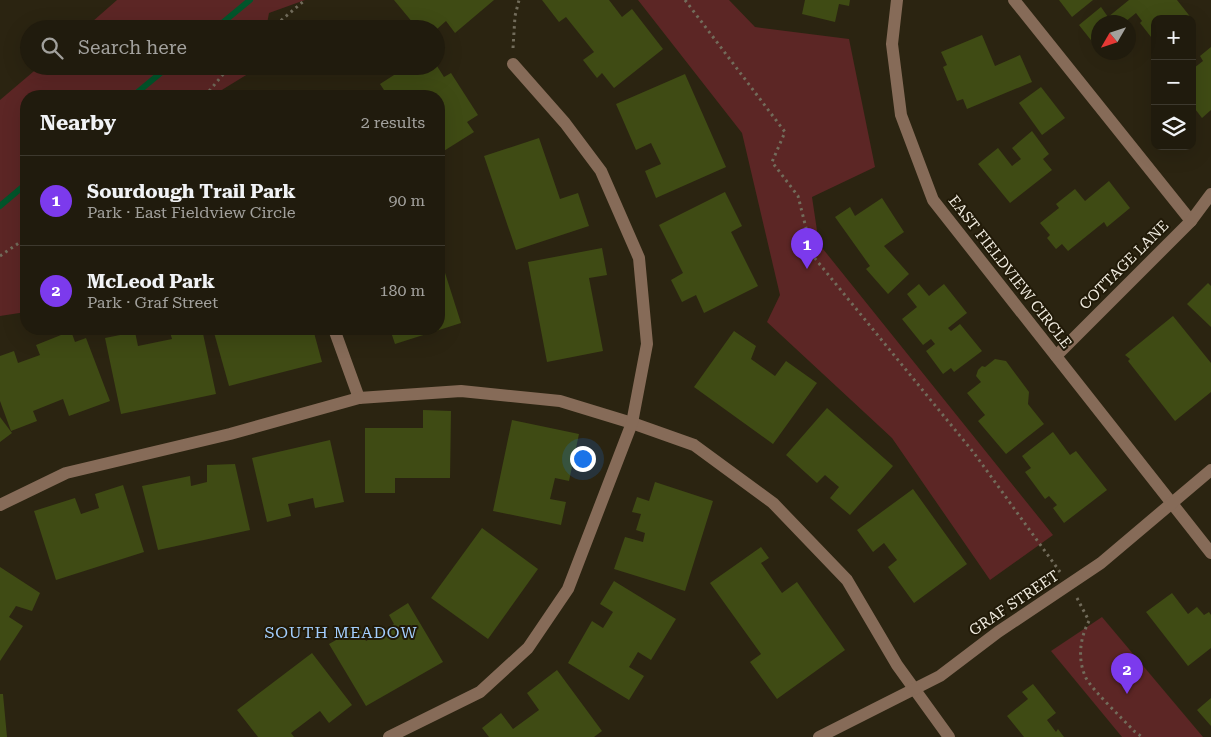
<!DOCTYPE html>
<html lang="en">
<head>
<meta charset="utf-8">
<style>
	body { margin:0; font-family:"Roboto Serif",serif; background:#282416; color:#f1f3f6 }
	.controls { position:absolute; right:15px; top:15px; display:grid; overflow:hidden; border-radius:10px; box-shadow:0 5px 20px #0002 }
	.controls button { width:45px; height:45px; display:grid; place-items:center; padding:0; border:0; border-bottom:1px solid #3d392e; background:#201b0d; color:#f1f3f6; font:25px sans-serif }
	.compass { position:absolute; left:1091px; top:15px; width:45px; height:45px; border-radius:50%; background:#201b0d; box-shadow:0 5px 20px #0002; rotate:231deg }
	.you { position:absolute; left:582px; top:458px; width:18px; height:18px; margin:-12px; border:4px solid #fff; border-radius:50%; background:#1a73e8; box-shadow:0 0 0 8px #1a73e833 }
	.badge { display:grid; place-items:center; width:32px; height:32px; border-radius:50%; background:#7c3aed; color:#fff; font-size:16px; font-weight:700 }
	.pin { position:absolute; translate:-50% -41px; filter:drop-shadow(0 1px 2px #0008) }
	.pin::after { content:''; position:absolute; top:26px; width:18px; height:15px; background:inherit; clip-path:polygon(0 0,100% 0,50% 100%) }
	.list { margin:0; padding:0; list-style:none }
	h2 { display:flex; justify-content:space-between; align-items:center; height:65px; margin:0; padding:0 20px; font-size:21px }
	h2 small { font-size:16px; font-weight:400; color:#a2a19d }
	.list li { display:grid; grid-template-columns:32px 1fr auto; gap:15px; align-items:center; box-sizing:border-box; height:90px; padding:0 20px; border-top:1px solid #3d392e }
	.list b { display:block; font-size:19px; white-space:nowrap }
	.list p { margin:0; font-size:16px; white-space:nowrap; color:#a2a19d }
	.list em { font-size:16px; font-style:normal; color:#a2a19d }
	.icon { flex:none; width:28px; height:28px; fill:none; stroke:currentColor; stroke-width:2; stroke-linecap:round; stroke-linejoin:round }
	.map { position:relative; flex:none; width:1211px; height:737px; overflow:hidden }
	.search { position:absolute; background:#201b0d; box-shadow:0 5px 20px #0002; left:20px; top:20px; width:425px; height:55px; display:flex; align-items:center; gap:12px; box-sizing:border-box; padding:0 18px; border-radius:28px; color:#a2a19d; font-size:19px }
	.panel { position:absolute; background:#201b0d; box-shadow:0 5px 20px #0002; left:20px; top:90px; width:425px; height:245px; border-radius:20px }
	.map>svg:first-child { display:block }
	.green { fill:#5c2625 }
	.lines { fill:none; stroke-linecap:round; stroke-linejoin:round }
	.stream { stroke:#02552b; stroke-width:6 }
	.building { fill:#3f4b14 }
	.path { stroke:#726c5b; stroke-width:3; stroke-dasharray:2.5 4; stroke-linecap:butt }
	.minor { stroke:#866b58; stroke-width:12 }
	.labels { text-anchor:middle; stroke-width:4; stroke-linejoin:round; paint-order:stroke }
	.street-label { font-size:15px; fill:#f1ece0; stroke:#211a08 }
	.neighbourhood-label { font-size:16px; letter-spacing:1px; fill:#a3cefd; stroke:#211a08 }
</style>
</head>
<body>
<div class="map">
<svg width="1211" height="737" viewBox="0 0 1211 737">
	<rect width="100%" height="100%" fill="#2b2411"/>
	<!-- green -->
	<g class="green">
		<polygon points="117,0 305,0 269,13 266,29 84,29"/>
		<polygon points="638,0 729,0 755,27 849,39 875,167 812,197 819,244 1053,535 990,580 892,438 767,322 780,295 742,133"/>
		<polygon points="40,66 257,66 256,69 212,96 26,96 26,312 0,316 0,100"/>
		<polygon points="1102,617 1203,737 1122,737 1051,651"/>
	</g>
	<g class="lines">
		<!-- stream -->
		<g class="stream">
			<polyline points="215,29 250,0"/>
			<polyline points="133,96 169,66"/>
			<polyline points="0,206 26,184"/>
		</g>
	</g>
	<!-- building -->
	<g class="building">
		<polygon points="394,0 494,0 455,33 446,21 437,29 418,29"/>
		<polygon points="542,0 609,0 622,17 632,9 663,49 614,88 602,73 597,78 583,60 594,52 566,17 559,22"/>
		<polygon points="805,0 850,0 849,6 839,4 835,22 802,14"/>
		<polygon points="1059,0 1093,0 1072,17"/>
		<polygon points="1129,0 1177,0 1192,19 1155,19 1155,42 1140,23 1142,21 1136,13 1125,22 1098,22 1098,49 1079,25 1101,7 1108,17"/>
		<polygon points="982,35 995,66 1020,55 1032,82 967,109 963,99 957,101 943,67 947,65 941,52"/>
		<polygon points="1211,47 1211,110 1202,118 1192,105 1192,66 1194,68 1203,61 1200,56"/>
		<polygon points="408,66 437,66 444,77 451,73 478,115 467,122 474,132 439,154 439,96 388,96 380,84"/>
		<polygon points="685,74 726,167 656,198 645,171 661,164 651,143 636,150 616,104"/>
		<polygon points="1041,87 1065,118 1042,135 1019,103"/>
		<polygon points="1032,131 1049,154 1043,159 1052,170 1010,203 978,164 998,148 1012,166 1021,159 1012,148"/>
		<polygon points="539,138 560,199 578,193 589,226 516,250 484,156"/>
		<polygon points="1109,181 1130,208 1107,227 1104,222 1068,251 1062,244 1056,249 1047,238 1050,235 1040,223 1059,208 1056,204 1075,189 1085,201"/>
		<polygon points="725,192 742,226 731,232 758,286 704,313 696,295 682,302 671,280 683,273 659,225"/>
		<polygon points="882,198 904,232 884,246 909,274 888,294 866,269 870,266 835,217 850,207 855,216"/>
		<polygon points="602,248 607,275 589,278 603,351 547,362 528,262"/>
		<polygon points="439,254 461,323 395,344 390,329 439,329"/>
		<polygon points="1208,283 1211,286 1211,327 1187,304"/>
		<polygon points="919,284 929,296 944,284 967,313 948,328 951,331 960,324 982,351 954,372 951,368 943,374 926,351 935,344 931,339 923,345 902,319 917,307 907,294"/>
		<polygon points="1173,316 1211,363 1211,392 1175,421 1128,361 1130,359 1125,355"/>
		<polygon points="169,329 202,329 216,394 121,414 105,338 135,332 138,346 172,339"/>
		<polygon points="213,329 313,329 322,362 229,386"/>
		<polygon points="71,331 75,342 86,338 110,401 69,416 63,399 33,411 37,421 11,431 0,401 0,356 14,351 18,363 40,355 36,345"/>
		<polygon points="734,331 756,346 751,359 775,376 786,361 817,383 773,444 694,387"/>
		<polygon points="995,359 1006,361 1029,392 1028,404 1044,424 1006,454 978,421 985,415 967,393 981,382 976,376 978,370 982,366 985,367"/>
		<polygon points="827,408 893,466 850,515 830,498 839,487 825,475 817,483 786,455"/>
		<polygon points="423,410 451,411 450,478 395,478 395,493 365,493 365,428 423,428"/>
		<polygon points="0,417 12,433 0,442"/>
		<polygon points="512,420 579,434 569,481 555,478 550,499 566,502 561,525 493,511"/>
		<polygon points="1053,432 1070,455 1076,451 1107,490 1064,523 1053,508 1057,505 1049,496 1045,499 1025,472 1031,468 1022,456"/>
		<polygon points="330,440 344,502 315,508 313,498 288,504 291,516 267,522 252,458"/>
		<polygon points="235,464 250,530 158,550 142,486 190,476 191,486 207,482 207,465"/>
		<polygon points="655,482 713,501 685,591 614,569 625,537 643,542 645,533 636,530 641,514 632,512 637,497 649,501"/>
		<polygon points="123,485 144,552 56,580 34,511 75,498 81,514 99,508 95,494"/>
		<polygon points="913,489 967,564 914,603 888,567 897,560 884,543 873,552 857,530"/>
		<polygon points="482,528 538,569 488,639 431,598"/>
		<polygon points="761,547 769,558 761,563 782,593 797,582 845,650 777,699 750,662 761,654 710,583"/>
		<polygon points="0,567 40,593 32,611 16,606 9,617 23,626 0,661"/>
		<polygon points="614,581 676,619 651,660 638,652 629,667 644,676 629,700 568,663 592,621 603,628 613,612 600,604"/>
		<polygon points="1172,593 1188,614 1197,607 1204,615 1209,612 1211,615 1211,648 1188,666 1146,612"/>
		<polygon points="408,603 443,662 366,706 329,644 359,627 366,641 394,624 389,615"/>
		<polygon points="312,653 352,705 329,723 320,711 291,733 294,737 258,737 237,710"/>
		<polygon points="557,670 602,731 594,737 489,737 482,728 501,713 513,729 539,710 527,693"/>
		<polygon points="1033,684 1056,713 1047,720 1056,732 1058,729 1064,737 1024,737 1007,716 1028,699 1022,692"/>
		<polygon points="0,694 3,694 7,737 0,737"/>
		<polygon points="1211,698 1211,726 1197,710"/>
	</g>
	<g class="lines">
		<!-- path -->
		<g class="path">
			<polyline points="685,0 785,132 772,162 798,196 813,256 974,453 1060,572"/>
			<polyline points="271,29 305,0"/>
			<polyline points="513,48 515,16 519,0"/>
			<polyline points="205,96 230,66"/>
			<polyline points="0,256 26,238"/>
			<path d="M1077,598l12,23c-9,17 -12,38 -3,57 8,14 36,40 48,53l8,6"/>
		</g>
		<!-- minor -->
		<g class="minor">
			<polyline points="897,0 892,44 901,115 933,200 1211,553"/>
			<polyline points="1014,0 1191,221"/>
			<polyline points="334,329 359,398"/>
			<polyline points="1056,356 1191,221 1211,194"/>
			<polyline points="0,505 66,473 230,434 359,398 461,391 560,401 632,423 694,445 773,503 847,580 897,665 949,737"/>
			<polyline points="389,737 480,692 528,648 568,589 632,423 647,344 639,258 601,171 565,123 513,64"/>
			<polyline points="819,737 940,676 998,632 1101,563 1211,470"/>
		</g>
	</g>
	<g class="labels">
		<!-- street labels -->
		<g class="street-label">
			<text transform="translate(1124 265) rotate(-45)" y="5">COTTAGE LANE</text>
			<text transform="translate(1010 272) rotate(52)" y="5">EAST FIELDVIEW CIRCLE</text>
			<text transform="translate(1014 603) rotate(-34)" y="5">GRAF STREET</text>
		</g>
		<!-- neighbourhood labels -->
		<g class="neighbourhood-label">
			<text x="341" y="638">SOUTH MEADOW</text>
		</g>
	</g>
</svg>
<div class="controls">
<button>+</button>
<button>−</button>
<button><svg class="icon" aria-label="layers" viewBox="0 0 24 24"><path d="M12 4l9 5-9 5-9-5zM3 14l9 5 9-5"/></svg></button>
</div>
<svg class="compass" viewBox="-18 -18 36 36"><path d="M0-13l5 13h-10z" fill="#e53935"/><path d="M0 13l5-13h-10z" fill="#a2a19d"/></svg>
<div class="you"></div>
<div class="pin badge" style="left:807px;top:269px">1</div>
<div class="pin badge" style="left:1127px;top:694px">2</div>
<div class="search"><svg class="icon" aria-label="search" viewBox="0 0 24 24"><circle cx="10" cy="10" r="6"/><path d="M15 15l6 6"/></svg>Search here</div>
<section class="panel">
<h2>Nearby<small>2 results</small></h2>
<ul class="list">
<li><span class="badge">1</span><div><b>Sourdough Trail Park</b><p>Park · East Fieldview Circle</p></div><em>90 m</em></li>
<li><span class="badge">2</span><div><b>McLeod Park</b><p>Park · Graf Street</p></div><em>180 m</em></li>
</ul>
</section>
</div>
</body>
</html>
